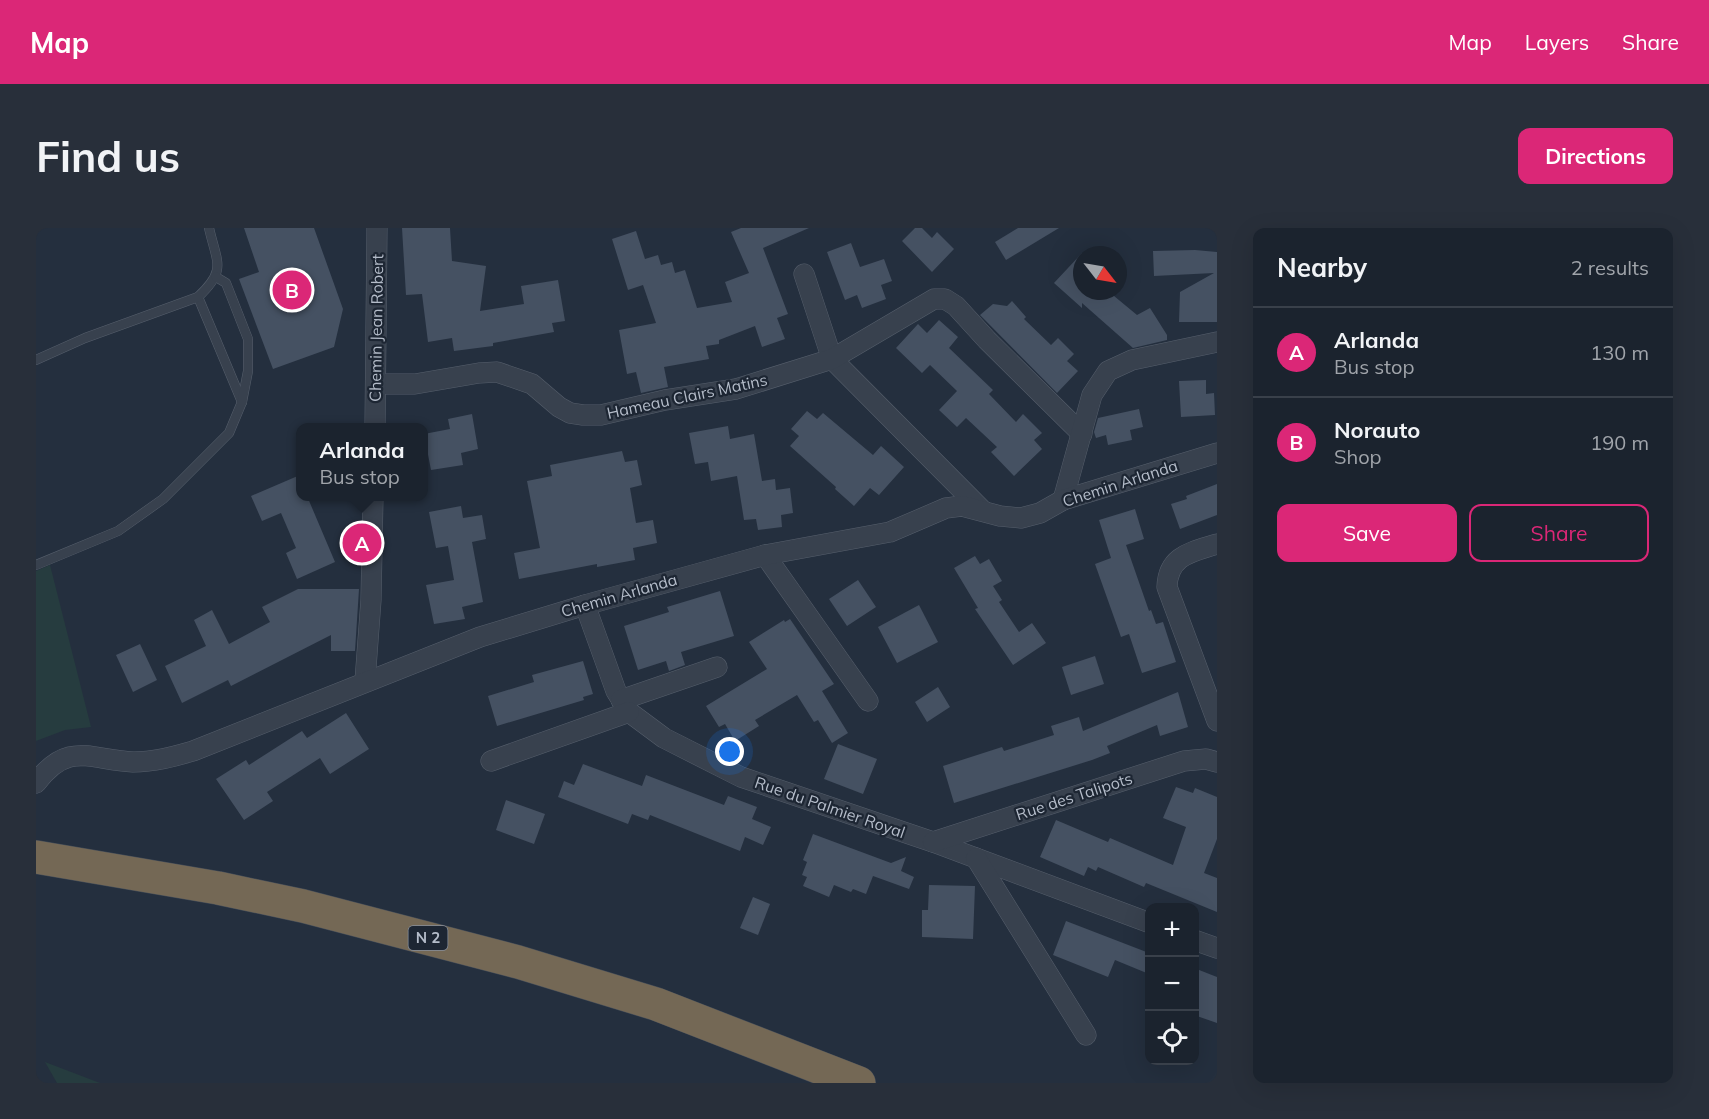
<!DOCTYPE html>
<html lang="en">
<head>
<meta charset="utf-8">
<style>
	body { margin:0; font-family:Mulish,sans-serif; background:#282f3a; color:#f1f3f6 }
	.controls { position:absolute; right:18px; bottom:18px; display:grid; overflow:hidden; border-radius:12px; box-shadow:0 6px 24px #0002 }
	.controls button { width:54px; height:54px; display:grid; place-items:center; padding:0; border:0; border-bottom:2px solid #39404a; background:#1b232e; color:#f1f3f6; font:30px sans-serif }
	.compass { position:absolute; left:1037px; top:18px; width:54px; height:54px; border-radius:50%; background:#1b232e; box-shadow:0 6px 24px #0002; rotate:121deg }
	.you { position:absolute; left:694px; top:524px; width:21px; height:21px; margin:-15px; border:4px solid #fff; border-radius:50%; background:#1a73e8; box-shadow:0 0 0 9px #1a73e833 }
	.badge { display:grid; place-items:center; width:39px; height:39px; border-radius:50%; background:#db2777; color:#fff; font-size:20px; font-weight:700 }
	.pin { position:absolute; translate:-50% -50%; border:3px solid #fff; box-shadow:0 2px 6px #0006 }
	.popup { position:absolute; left:260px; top:195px; width:132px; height:78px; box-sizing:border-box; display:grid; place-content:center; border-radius:12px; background:#1b232e; filter:drop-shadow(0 2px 4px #0005); font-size:20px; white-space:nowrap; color:#a0a4aa }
	.popup b { font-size:22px; color:#f1f3f6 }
	.popup::after { content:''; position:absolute; left:50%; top:100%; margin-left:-12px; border:12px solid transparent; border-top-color:#1b232e }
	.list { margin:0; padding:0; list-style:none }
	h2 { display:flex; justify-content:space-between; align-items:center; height:78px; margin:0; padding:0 24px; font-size:26px }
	h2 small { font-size:20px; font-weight:400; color:#a0a4aa }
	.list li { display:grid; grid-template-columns:39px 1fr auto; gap:18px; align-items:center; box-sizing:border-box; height:90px; padding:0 24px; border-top:2px solid #39404a }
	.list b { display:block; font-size:22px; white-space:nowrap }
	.list p { margin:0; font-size:20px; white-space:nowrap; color:#a0a4aa }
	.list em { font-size:20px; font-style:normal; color:#a0a4aa }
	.actions { display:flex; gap:12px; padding:18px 24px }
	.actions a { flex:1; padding:14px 0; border:2px solid #db2777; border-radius:12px; text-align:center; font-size:21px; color:#db2777 }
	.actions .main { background:#db2777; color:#fff }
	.icon { flex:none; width:33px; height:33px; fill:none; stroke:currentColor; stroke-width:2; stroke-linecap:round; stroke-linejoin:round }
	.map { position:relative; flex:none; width:1181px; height:855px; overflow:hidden; border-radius:12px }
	header { display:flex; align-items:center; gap:36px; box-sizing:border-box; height:84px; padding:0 30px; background:#db2777; color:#fff }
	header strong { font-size:28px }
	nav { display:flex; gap:33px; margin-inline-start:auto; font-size:21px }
	.intro { display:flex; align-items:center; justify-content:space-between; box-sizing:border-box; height:144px; padding:0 36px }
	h1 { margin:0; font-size:42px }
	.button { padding:15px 27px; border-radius:12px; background:#db2777; color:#fff; font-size:21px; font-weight:700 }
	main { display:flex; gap:36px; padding:0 36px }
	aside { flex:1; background:#1b232e; border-radius:12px; box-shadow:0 6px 24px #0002 }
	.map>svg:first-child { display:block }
	.green { fill:#263c3f }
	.building { fill:#455162 }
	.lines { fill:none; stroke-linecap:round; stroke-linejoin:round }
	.lane-casing { stroke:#565f6c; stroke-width:10 }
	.street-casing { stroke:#565f6c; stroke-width:21 }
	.highway-casing { stroke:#434c59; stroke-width:34 }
	.lane { stroke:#38414e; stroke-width:9 }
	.street { stroke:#38414e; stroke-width:20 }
	.highway { stroke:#746855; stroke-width:33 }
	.labels { text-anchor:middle; stroke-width:4.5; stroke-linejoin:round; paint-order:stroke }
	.shield { fill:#1d2633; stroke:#878f9c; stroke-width:1.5 }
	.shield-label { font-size:15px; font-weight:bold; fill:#b4bcc9 }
	.street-label { font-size:16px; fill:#b4bcc9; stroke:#1d2633 }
</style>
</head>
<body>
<header>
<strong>Map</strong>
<nav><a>Map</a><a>Layers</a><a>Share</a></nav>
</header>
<div class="intro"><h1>Find us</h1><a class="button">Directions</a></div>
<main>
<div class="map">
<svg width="1181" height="855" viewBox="0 0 1181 855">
	<rect width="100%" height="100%" fill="#242f3e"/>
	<!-- green -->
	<g class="green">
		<polygon points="14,337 55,499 29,502 0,513 0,343"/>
		<polygon points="9,834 64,855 21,855"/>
	</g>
	<!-- building -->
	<g class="building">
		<polygon points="208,0 278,0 307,81 298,119 237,141 203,51 223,44"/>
		<polygon points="366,0 414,0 416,33 450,38 444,83 488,76 485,58 522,52 529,93 516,95 518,104 457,115 457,118 418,123 416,110 392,114 386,66 370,67"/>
		<polygon points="705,0 773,0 727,20 752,86 741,90 749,111 726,119 719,98 683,112 683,116 670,118 673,131 628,139 632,159 605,165 600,144 591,146 583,102 620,95 607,57 592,62 576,11 600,3 609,31 622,27 625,37 636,34 639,45 649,42 661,80 696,74 689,54 713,45 695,4"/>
		<polygon points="879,0 886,0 896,10 901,4 918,21 896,44 866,13"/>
		<polygon points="982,0 1023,0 970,32 959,14"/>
		<polygon points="815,15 824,39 848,31 856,53 845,57 850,71 826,80 821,67 809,72 791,24"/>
		<polygon points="1159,22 1181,24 1181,94 1143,94 1144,64 1178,45 1118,48 1117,23"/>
		<polygon points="1046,25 1046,63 1072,63 1101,87 1114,80 1131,107 1131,112 1097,120 1046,75 1046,80 1018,55"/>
		<polygon points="976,73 990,89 988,91 1015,117 1022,110 1038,126 1031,133 1042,143 1021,165 944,87 957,76 971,78"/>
		<polygon points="903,92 922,109 913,120 957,162 953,166 980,194 987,186 1006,205 998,212 1006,221 978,248 955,224 961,219 930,190 921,199 903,182 921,163 894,137 886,145 860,120 882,96 891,105"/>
		<polygon points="1170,152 1170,166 1178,165 1179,187 1145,189 1143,153"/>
		<polygon points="1103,181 1107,199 1094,202 1096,212 1072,217 1070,207 1060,210 1058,204 1062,190"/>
		<polygon points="771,183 781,191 787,185 837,227 845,218 868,239 843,267 834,260 818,278 799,261 800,259 754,218 763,208 755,201"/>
		<polygon points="436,186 442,221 425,225 427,237 395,242 388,206 414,201 412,191"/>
		<polygon points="692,198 694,211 718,206 726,253 739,251 740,262 754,260 757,285 745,287 746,299 722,302 720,291 708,292 701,248 675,253 672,234 659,236 653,205"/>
		<polygon points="586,223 589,234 601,232 606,257 594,260 600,295 617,292 621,315 597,320 599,332 561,339 561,336 483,351 478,325 504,320 491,253 516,248 514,237"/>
		<polygon points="264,247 264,268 271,268 299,334 261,351 250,325 260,320 245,285 226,293 215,268"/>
		<polygon points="1181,256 1181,287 1144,301 1135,276 1151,271 1150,268"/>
		<polygon points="425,278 427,290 446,287 450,311 436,314 447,374 426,379 429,391 398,396 390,357 418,352 412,318 400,320 393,284"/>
		<polygon points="1099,281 1108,311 1090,317 1113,383 1115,382 1120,396 1127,394 1140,434 1106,445 1093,406 1085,409 1059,336 1075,330 1063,292"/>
		<polygon points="939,328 944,336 953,331 966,353 957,358 966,372 963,374 983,404 996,395 1010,415 977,437 939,381 942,380 918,340"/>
		<polygon points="822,352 840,379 811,398 793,371"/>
		<polygon points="262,361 323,361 319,423 295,423 295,407 195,458 192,452 146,475 129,438 170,418 158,392 176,382 193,416 234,394 226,379"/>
		<polygon points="684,363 698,408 645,424 649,437 633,443 630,433 602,442 588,398 633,384 631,379"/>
		<polygon points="883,377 902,414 861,435 842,399"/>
		<polygon points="754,391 798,456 786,463 812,505 796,515 782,492 778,494 761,467 719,492 723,498 699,513 689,496 683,499 670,478 731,441 713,414 748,392 749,394"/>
		<polygon points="104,416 121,452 97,464 80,427"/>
		<polygon points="1059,428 1068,456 1035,467 1026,439"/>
		<polygon points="547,433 557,466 547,469 548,472 461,498 452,468 498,454 496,447"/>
		<polygon points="902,459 914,479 891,494 879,474"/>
		<polygon points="1142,464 1152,499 1124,508 1121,497 1071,518 1074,525 1056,532 918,575 907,538 966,519 968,523 1018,507 1015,498 1043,489 1047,503"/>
		<polygon points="310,485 333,521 294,546 284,530 231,564 237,573 208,592 180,551 210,532 213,537 266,503 271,510"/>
		<polygon points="802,516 841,531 827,566 788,551"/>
		<polygon points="547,536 606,558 610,547 688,577 692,568 721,579 716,591 735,599 727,617 709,609 704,623 614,587 612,592 596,586 592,596 522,569 528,553 538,557"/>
		<polygon points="1140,559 1157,565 1159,560 1181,569 1181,611 1168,645 1181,650 1181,684 1110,655 1108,659 1062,639 1060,643 1052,639 1048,648 1004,629 1020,592 1072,614 1074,610 1137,637 1150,599 1127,590"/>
		<polygon points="470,572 509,586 498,616 460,602"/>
		<polygon points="777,606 855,635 870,629 865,643 878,649 873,661 837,648 830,666 817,661 815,664 798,657 793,669 767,658 771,649 766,647 771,634 767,632"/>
		<polygon points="893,657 939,658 937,711 886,709 886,682 892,682"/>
		<polygon points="717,669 734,676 722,707 704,700"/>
		<polygon points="1030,693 1113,725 1113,746 1079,732 1072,749 1017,727"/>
		<polygon points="1158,740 1181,749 1181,795 1158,787"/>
	</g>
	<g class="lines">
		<!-- lane casing -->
		<g class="lane-casing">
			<g id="lane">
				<polyline points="162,69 206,174"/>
				<path d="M0,132l49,-22 113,-41c29,-27 19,-34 11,-69"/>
				<polyline points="0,337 82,303 127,271 193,205 206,174 212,143 212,111 190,55 180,49"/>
			</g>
		</g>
		<!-- street casing -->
		<g class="street-casing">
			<g id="street">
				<polyline points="768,46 796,131 946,282"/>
				<polyline points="340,156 379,156 443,145 461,144 496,156 523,179 534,185 547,187 565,187 629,172 700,161 796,131 898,71 909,71 920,78 951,112 1046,206"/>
				<polyline points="339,200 341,0"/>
				<polyline points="1027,272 1056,167 1072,143 1096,132 1181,114"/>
				<path d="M1181,316c-25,8 -49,11 -50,43l50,134"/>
				<polyline points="729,327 832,473"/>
				<polyline points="549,377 580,463 593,484 628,510 705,549 897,614 1114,695"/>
				<polyline points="329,453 335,372 337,268"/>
				<polyline points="585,472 681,439"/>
				<polyline points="455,533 593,484"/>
				<path d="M0,555c32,-43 54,-23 97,-21 21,0 39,-5 60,-11l287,-114 105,-32 180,-50 125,-23 56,-24 16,-2 38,10 21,2 19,-5 23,-13 154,-47"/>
				<polyline points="897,614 1148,533 1170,531 1181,534"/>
				<polyline points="940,630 1050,807"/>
				<polyline points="1158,712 1181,720"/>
			</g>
		</g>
		<!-- highway casing -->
		<g class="highway-casing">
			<polyline id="highway" points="0,629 182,660 267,678 482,734 620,776 823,855"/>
		</g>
		<!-- lane -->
		<use href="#lane" class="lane"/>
		<!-- street -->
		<use href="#street" class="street"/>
		<!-- highway -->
		<use href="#highway" class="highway"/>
	</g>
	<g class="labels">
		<!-- shield labels -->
		<rect class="shield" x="372.5" y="698" width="39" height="24" rx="4.5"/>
		<g class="shield-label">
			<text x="392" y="715">N 2</text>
		</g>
		<!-- street labels -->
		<g class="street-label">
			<text transform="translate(340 100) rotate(-89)" y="6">Chemin Jean Robert</text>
			<text transform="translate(651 168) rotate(-12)" y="6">Hameau Clairs Matins</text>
			<text transform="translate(1084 255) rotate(-18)" y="6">Chemin Arlanda</text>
			<text transform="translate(583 367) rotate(-16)" y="6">Chemin Arlanda</text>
			<text transform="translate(1038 568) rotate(-18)" y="6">Rue des Talipots</text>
			<text transform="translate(794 579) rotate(19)" y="6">Rue du Palmier Royal</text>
		</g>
	</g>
</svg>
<div class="controls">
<button>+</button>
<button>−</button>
<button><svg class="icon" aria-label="locate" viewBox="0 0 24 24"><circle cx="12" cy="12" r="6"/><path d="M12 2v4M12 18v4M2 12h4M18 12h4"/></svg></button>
</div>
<svg class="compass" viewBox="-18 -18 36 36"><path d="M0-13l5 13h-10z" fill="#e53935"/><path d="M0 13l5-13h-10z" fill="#a0a4aa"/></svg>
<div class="you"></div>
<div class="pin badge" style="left:326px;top:315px">A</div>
<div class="popup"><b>Arlanda</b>Bus stop</div>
<div class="pin badge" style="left:256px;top:62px">B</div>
</div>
<aside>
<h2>Nearby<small>2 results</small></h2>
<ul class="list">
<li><span class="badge">A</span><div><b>Arlanda</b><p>Bus stop</p></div><em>130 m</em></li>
<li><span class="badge">B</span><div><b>Norauto</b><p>Shop</p></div><em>190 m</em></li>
</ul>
<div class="actions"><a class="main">Save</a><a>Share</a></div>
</aside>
</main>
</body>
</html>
